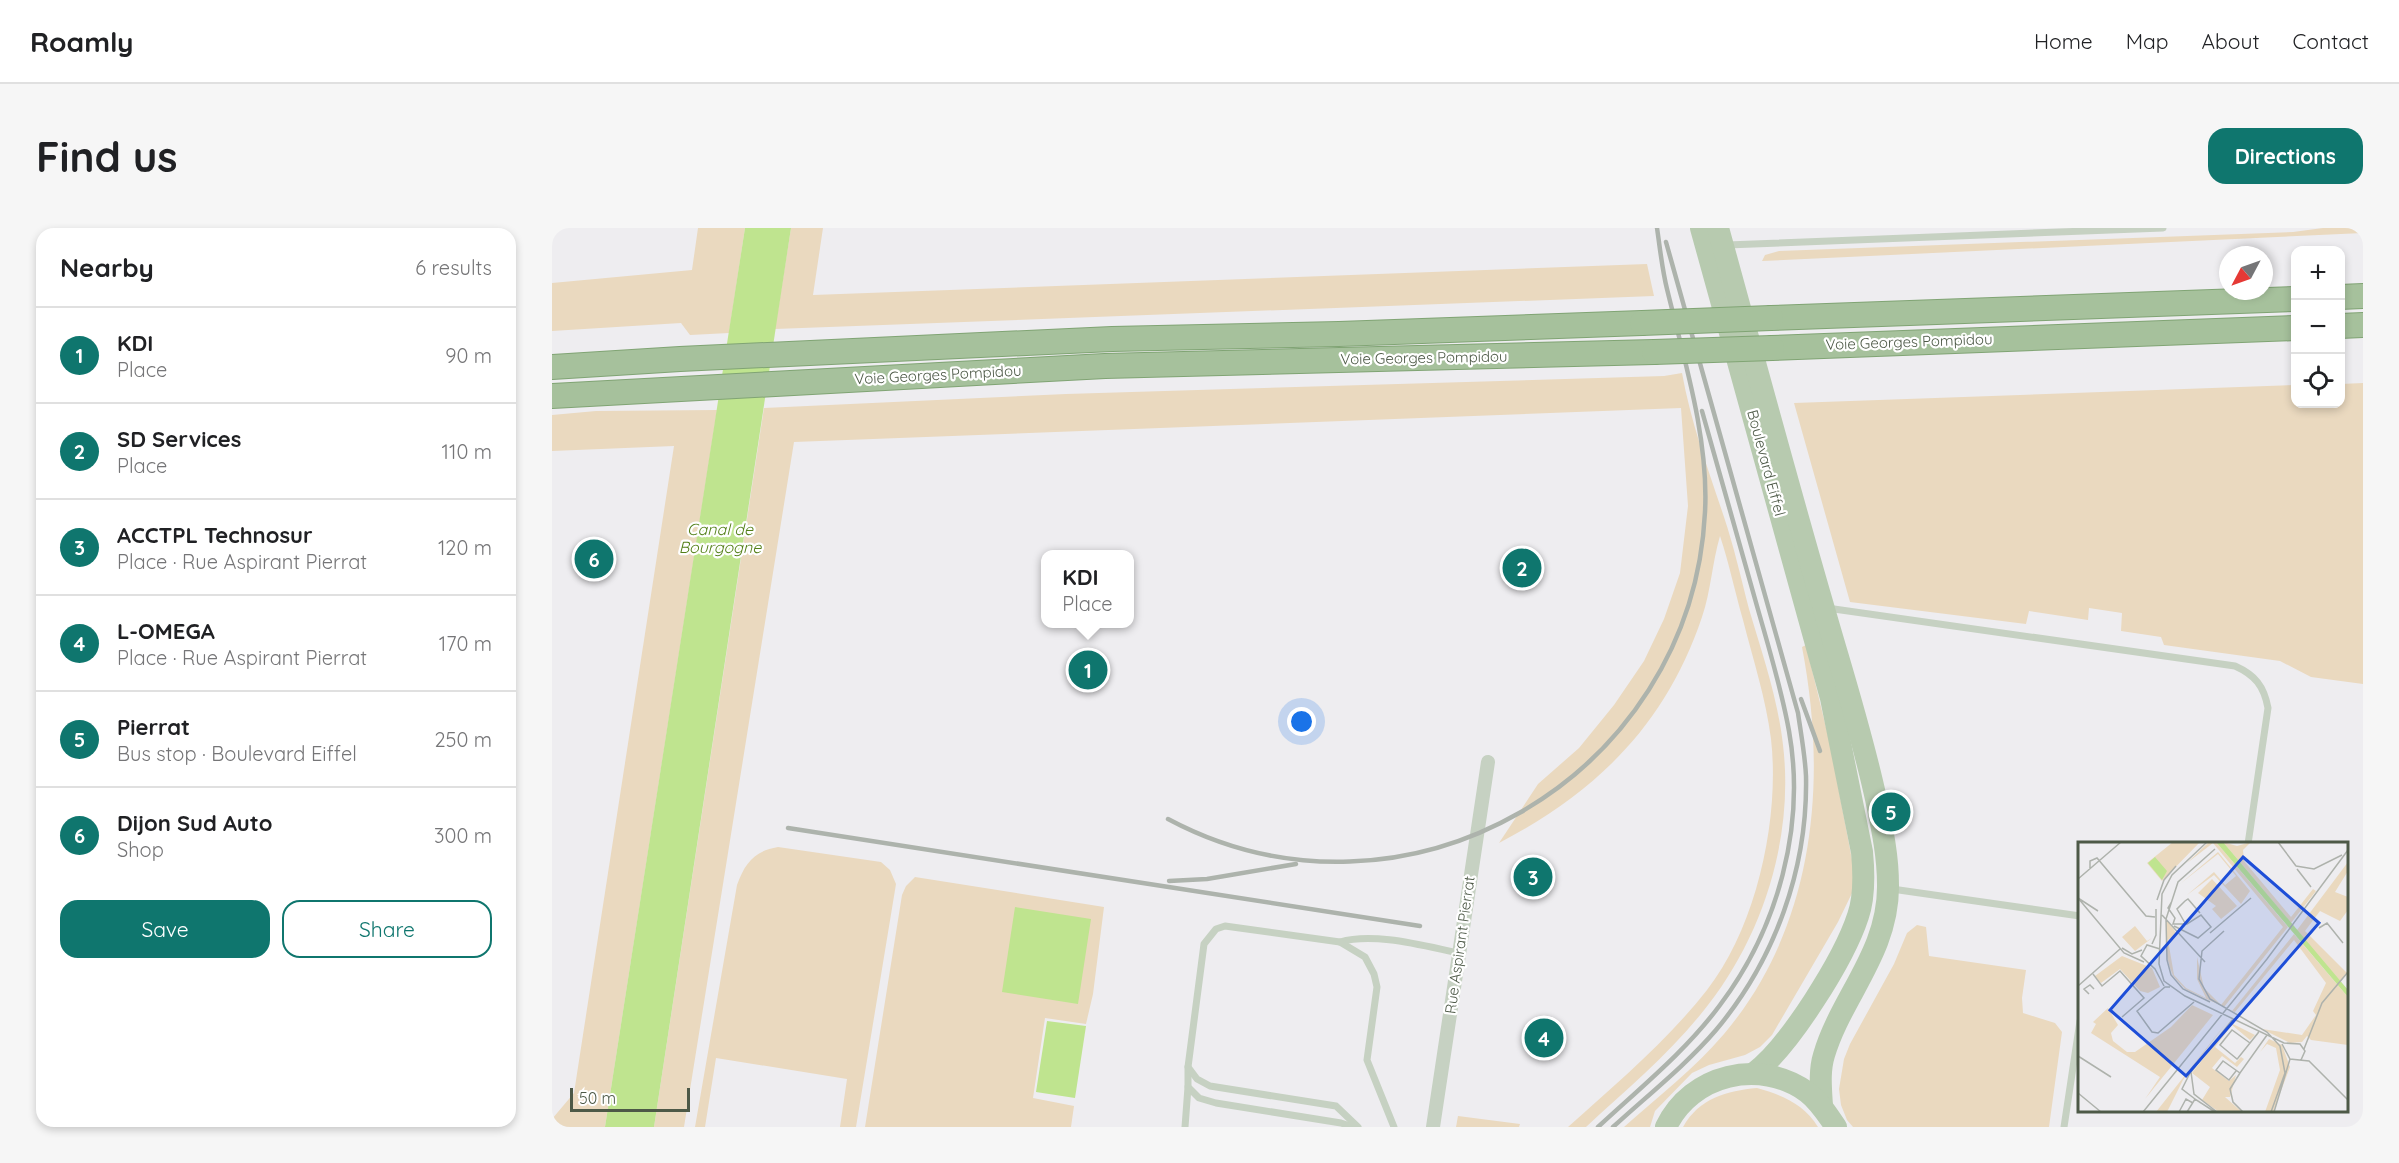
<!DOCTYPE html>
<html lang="en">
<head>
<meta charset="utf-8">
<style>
	body { margin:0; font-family:Quicksand,sans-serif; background:#f6f6f6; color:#202124 }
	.controls { position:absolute; right:18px; top:18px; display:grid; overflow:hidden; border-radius:12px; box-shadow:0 3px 9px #0003 }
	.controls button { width:54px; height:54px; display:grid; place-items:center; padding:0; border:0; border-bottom:2px solid #e0e0e0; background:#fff; color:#202124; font:30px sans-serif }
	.compass { position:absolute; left:1667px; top:18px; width:54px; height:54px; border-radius:50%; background:#fff; box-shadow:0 3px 9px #0003; rotate:229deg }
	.scale { position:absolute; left:18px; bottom:15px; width:120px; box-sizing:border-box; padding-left:6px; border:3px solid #4d5947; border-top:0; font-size:16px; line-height:21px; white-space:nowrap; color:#4d5947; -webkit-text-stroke:4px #fff; paint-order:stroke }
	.you { position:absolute; left:750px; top:494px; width:21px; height:21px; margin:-15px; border:4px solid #fff; border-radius:50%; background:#1a73e8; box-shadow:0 0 0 9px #1a73e833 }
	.badge { display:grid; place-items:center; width:39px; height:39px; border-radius:50%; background:#0f766e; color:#fff; font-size:20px; font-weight:700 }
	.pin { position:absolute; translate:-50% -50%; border:3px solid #fff; box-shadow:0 2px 6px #0006 }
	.popup { position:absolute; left:489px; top:322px; width:93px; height:78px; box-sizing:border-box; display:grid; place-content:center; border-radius:12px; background:#fff; filter:drop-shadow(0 2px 4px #0005); font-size:20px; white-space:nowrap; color:#757577 }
	.popup b { font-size:22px; color:#202124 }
	.popup::after { content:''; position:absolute; left:50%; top:100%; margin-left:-12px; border:12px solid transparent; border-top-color:#fff }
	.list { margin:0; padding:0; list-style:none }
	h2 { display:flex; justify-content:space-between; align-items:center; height:78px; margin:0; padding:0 24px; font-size:26px }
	h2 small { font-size:20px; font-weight:400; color:#757577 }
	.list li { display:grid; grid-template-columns:39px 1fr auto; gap:18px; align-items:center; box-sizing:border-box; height:96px; padding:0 24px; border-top:2px solid #e0e0e0 }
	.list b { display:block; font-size:22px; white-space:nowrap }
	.list p { margin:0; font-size:20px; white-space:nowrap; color:#757577 }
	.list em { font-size:20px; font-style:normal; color:#757577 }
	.actions { display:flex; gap:12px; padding:18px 24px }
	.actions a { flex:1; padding:14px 0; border:2px solid #0f766e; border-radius:18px; text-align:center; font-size:21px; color:#0f766e }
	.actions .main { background:#0f766e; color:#fff }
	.icon { flex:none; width:33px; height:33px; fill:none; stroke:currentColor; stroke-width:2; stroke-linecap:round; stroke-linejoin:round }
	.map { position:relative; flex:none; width:1811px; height:899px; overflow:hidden; border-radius:18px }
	header { display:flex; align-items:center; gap:36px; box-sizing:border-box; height:84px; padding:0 30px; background:#fff; border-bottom:2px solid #e0e0e0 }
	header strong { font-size:28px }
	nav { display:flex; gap:33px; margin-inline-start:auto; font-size:21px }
	.intro { display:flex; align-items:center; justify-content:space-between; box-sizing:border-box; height:144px; padding:0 36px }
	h1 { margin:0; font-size:42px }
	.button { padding:15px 27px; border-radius:18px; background:#0f766e; color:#fff; font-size:21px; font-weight:700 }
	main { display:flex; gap:36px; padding:0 36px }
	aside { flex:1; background:#fff; border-radius:18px; box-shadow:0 3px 9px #0003 }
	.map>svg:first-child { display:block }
	.green { fill:#ead9bf }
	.water { fill:#bfe48f }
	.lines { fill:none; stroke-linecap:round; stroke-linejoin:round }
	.trunk-casing { stroke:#80a474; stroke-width:26 }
	.service { stroke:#c6d1c2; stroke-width:7 }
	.minor { stroke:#c6d1c2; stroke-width:14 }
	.primary { stroke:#b7caaf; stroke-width:22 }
	.trunk { stroke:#a6c19c; stroke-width:24 }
	.rail { stroke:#adb3ac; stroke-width:4.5 }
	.trunk-bridge-casing { stroke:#80a474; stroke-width:26; stroke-linecap:butt }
	.trunk-bridge { stroke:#a6c19c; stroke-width:24 }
	.labels { text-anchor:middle; stroke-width:4.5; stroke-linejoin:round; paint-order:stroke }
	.street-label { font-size:15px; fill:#4d5947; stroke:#fff }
	.water-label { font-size:16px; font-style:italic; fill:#527f17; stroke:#fff }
	.inset-road { fill:none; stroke:#aeb2ac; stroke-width:1.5 }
	.view { fill:#1d4ed8; fill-opacity:0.15; stroke:#1d4ed8; stroke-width:3 }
	.inset-edge { fill:none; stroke:#4d5947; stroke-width:3 }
</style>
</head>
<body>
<header>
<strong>Roamly</strong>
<nav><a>Home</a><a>Map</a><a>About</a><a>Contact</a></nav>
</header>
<div class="intro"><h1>Find us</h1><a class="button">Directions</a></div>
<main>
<aside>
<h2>Nearby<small>6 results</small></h2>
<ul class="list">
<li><span class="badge">1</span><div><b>KDI</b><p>Place</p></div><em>90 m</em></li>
<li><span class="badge">2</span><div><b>SD Services</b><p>Place</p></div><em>110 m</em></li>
<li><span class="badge">3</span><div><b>ACCTPL Technosur</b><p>Place · Rue Aspirant Pierrat</p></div><em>120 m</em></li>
<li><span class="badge">4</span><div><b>L-OMEGA</b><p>Place · Rue Aspirant Pierrat</p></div><em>170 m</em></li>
<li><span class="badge">5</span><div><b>Pierrat</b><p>Bus stop · Boulevard Eiffel</p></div><em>250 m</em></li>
<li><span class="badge">6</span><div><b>Dijon Sud Auto</b><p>Shop</p></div><em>300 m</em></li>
</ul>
<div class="actions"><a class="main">Save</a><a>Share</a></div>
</aside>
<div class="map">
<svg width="1811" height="899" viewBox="0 0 1811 899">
	<rect width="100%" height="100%" fill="#eeedf0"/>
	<!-- green -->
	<g class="green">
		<polygon points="146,0 193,0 177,105 138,107 129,95 0,103 0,55 140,42"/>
		<polygon points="239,0 271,0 261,67 1095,36 1102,68 223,101"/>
		<polygon points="1771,0 1811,0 1811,5 1210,33 1213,27 1227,23 1741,4"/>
		<path d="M1130,145c9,50 26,96 42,144 10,30 17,61 25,92 13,44 29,90 34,136 11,91 -19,188 -75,260 -35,46 -80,83 -122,122h-18c48,-43 99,-86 139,-137 50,-64 73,-172 64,-251 -5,-40 -18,-80 -28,-119 -8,-28 -14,-57 -23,-84 -8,27 -9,55 -18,81 -36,107 -104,174 -203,226l39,-59 41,-36 35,-43 30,-44 20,-42 16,-46 8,-67 -7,-98 -887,34 -110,685h-30l110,-719 302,-14 598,-18z"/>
		<polygon points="1811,155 1811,456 1759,449 1728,433 1612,417 1609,409 1569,403 1570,385 1537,380 1536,392 1477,383 1474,396 1298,374 1242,175 1743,157 1744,176 1788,176 1789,156"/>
		<polygon points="165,182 53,899 0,899 0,891 22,865 122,218 0,223 0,187 44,183"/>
		<path d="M1254,417l24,99 23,121 1,24 -16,33 -66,113 -12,12 -15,8 -36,10 -17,8 -37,38 -5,16h-26c34,-30 71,-59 100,-93 91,-108 104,-252 78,-387z"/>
		<path d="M226,619l103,15 9,8 6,14 -40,243h-16l7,-48 -131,-21 -11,69h-10l42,-242c8,-22 17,-34 41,-38z"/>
		<polygon points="363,649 552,679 541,766 534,796 493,790 481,870 522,878 519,899 313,899 350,667 354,658"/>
		<polygon points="1365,697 1374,699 1377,728 1474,742 1470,770 1471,785 1503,795 1510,804 1497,899 1301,899 1295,892 1289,877 1287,861 1292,831 1298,816 1342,736 1355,705"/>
		<path d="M1205,860c25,7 47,16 61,39h-135c16,-29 44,-36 74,-39z"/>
		<polygon points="906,888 968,896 967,899 904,899"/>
	</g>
	<!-- water -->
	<g class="water">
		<polygon points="193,0 239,0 102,899 53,899"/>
		<polygon points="463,679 539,691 526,776 450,764"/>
		<polygon points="495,793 534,798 523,870 484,864"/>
	</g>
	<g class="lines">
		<!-- trunk casing -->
		<g class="trunk-casing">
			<g id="trunk">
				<polyline points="1788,69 1811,68"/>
				<polyline points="1219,90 1744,71"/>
				<polyline points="1788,98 1811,97"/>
				<polyline points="1220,120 1744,100"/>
				<polyline points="0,139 128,131 560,111 787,106 1090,95"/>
				<polyline points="0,168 553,138 1102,124"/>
			</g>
		</g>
		<!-- service -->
		<g class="service">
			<polyline points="1175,17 1611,0"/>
			<path d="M1275,380l408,58c20,9 29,20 33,42l-20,136"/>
			<polyline points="1340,661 1528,688"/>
			<path d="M788,714c34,-10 84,4 119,11"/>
			<polyline points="636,839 636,859 647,870 664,875 789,895 801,899"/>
			<polyline points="633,899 636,859"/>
			<polyline points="806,899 784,878 658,858 645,851 636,839 652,716 664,701 673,698 788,714 813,729 822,746 825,759 815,832 842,899"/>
			<polyline points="1512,899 1528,793"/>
		</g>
		<!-- minor -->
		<polyline class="minor" points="881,899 936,534"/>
		<!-- primary -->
		<g class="primary">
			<path d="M1149,0l130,470 31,154c2,21 3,44 -4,64 -14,43 -69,131 -104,157"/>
			<path d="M1166,0c35,127 69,254 106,381 18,63 38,125 52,190 6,29 12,56 12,86 1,67 -47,112 -64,170 -5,16 -3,34 -2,51"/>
			<path d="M1114,899c25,-53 94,-69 141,-35 12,9 20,22 29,35"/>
		</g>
		<!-- trunk -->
		<use href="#trunk" class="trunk"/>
		<!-- rail -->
		<g class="rail">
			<polyline points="1249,471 1268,523"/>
			<path d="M616,591c236,126 524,-41 537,-307 4,-73 -21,-153 -38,-223 -5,-20 -7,-41 -10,-61"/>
			<polyline points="236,600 868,698"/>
			<polyline points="617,653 655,651 744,636"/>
			<path d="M1046,899c42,-39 88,-76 122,-122 58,-77 86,-179 69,-274 -8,-45 -22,-89 -34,-132 -18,-63 -35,-126 -53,-188"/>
			<path d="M1061,899c35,-32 73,-62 103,-97 59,-70 92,-162 90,-254 -1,-21 -5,-42 -8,-63l-132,-471"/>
		</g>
		<!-- trunk-bridge casing -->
		<g class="trunk-bridge-casing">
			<g id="trunk-bridge">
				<polyline points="1090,95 1219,90"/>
				<polyline points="1102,124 1220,120"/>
			</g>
		</g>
		<!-- trunk-bridge -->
		<use href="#trunk-bridge" class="trunk-bridge"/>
	</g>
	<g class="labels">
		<!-- street labels -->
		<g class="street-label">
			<text transform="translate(1357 114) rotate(-2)" y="5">Voie Georges Pompidou</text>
			<text transform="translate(872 130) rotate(-1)" y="5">Voie Georges Pompidou</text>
			<text transform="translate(386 147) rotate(-3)" y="5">Voie Georges Pompidou</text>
			<text transform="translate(1214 235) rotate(75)" y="5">Boulevard Eiffel</text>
			<text transform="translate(908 717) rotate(-82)" y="5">Rue Aspirant Pierrat</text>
		</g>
		<!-- water labels -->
		<g class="water-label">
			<text x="168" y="307">Canal de<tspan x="168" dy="18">Bourgogne</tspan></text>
		</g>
	</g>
	<!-- overview -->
	<g transform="translate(1526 614)">
		<rect width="270" height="270" fill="#eeedf0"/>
		<path d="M95,0h27l-38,39 -15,-18zM131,0h7l72,85 -64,80 -39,-18 -12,-13 -3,-8 -3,-11 -1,-38 11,15 -9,6 6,35 12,13 20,10 -9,-19v-22l7,31 17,17 62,-78 -70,-84 -26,20zM145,0l14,4 14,-4 -8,8 1,11 47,56 22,-28 3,2 -25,32zM140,10l32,39 -9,13 -27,-29 -27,20 27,-23 11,13 11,-9 -18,-22 -38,30zM270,20v9l-13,21 13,5v13l-8,11 -20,-10 -15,20 42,42 -8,9 -42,-52zM134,37l25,27 -16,13 -9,-10 4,-3 -18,-13zM57,84l12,15 5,-3 -17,13 -13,-14zM216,92l54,63v48l-37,-5 -4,-4 -5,6 -12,1 -28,-14 40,6 14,-20 -3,-4 13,-28 -32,-43 -59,72 -3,-1zM44,114l30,12 8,19 -12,6 -8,-2 -20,-22 -19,14 -6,-7zM114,163l21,10 -68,84 15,-22 -69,-44 5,-9 -3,-2 15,-14 10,17 -7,8 2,8 14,11h8l36,-25zM149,180l-44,58 -16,32h-11zM153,181l24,12 -5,5 -18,-15 -17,22 20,16 6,-6 3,2 -7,8 -15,-11 -10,12 17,13 7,-6 -6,22h-5l17,15h-23l-17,-12 8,-13 -18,-14zM191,197l13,6 8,22 -17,45h-8l15,-42 -4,-22 -9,-4 -7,8z" fill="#ead9bf"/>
		<path d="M138,0h7l125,148v7zM77,15l12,14 -5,9 -14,-17z" fill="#bfe48f"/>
		<path class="inset-road" d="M129,0l-35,33 -10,19 -3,70 5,17 21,15 99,47 16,1 5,7 -4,9M200,0l18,24M218,24l18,3 28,-14M12,27v-8l7,-3 49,58 9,1M219,27l14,18M0,37l43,-37M0,56l46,55 20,9M0,56l20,13M79,58l7,-20 12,-14M94,59l-4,7 7,10 -2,6h14l14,-9 10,12 -13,11 -24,-12M84,73l43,47M107,81l-8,-14 8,-8 3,-2 12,14M241,86l8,-5 16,20M146,89l-22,20 -3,28 11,20 57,33 13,14 5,27 -14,39M132,91l41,-35M74,102l4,-9v-26M44,106l10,6 10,-4M82,107l-13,-4 -6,11 14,13 9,17M15,132l9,12 18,-15 24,27 -22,19M0,144l42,-37M92,145h-5l-28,24 15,21 6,1 36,-31M11,152l-5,-5 6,-4 4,4M132,160l-27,-13 -12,-14 -4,-15 -1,-41 12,-37 37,-33M172,201l-18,-13 -12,15 17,14 1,-1 20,-25 1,-2M204,202l8,15 19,2 39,39M226,207l18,-46 26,-31M0,214l33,21M158,229l-7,9 -13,-10 7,-9 17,12 27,-38M112,231l-8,16 13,10M162,231l-10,16 3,13 10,10M0,251l23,19M65,270l124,-153 81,-109M101,270l7,-13 7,4M109,270l8,-13 20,13M139,270l-23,-18 -3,-22 42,-53M196,270l16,-53"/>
		<path class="view" d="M165,15l76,66 -133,153 -76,-66z"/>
		<rect width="270" height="270" class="inset-edge"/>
	</g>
</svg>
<div class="controls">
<button>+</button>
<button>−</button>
<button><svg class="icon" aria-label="locate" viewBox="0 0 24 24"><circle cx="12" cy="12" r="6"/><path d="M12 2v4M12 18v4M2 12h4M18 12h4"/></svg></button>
</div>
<svg class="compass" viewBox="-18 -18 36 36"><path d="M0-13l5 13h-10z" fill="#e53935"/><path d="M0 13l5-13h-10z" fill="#757577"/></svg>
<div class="scale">50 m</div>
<div class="you"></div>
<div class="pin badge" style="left:536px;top:442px">1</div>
<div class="popup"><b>KDI</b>Place</div>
<div class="pin badge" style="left:970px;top:340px">2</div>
<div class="pin badge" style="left:981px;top:649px">3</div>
<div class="pin badge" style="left:992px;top:810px">4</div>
<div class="pin badge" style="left:1339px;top:584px">5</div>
<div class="pin badge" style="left:42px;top:331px">6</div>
</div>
</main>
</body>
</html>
